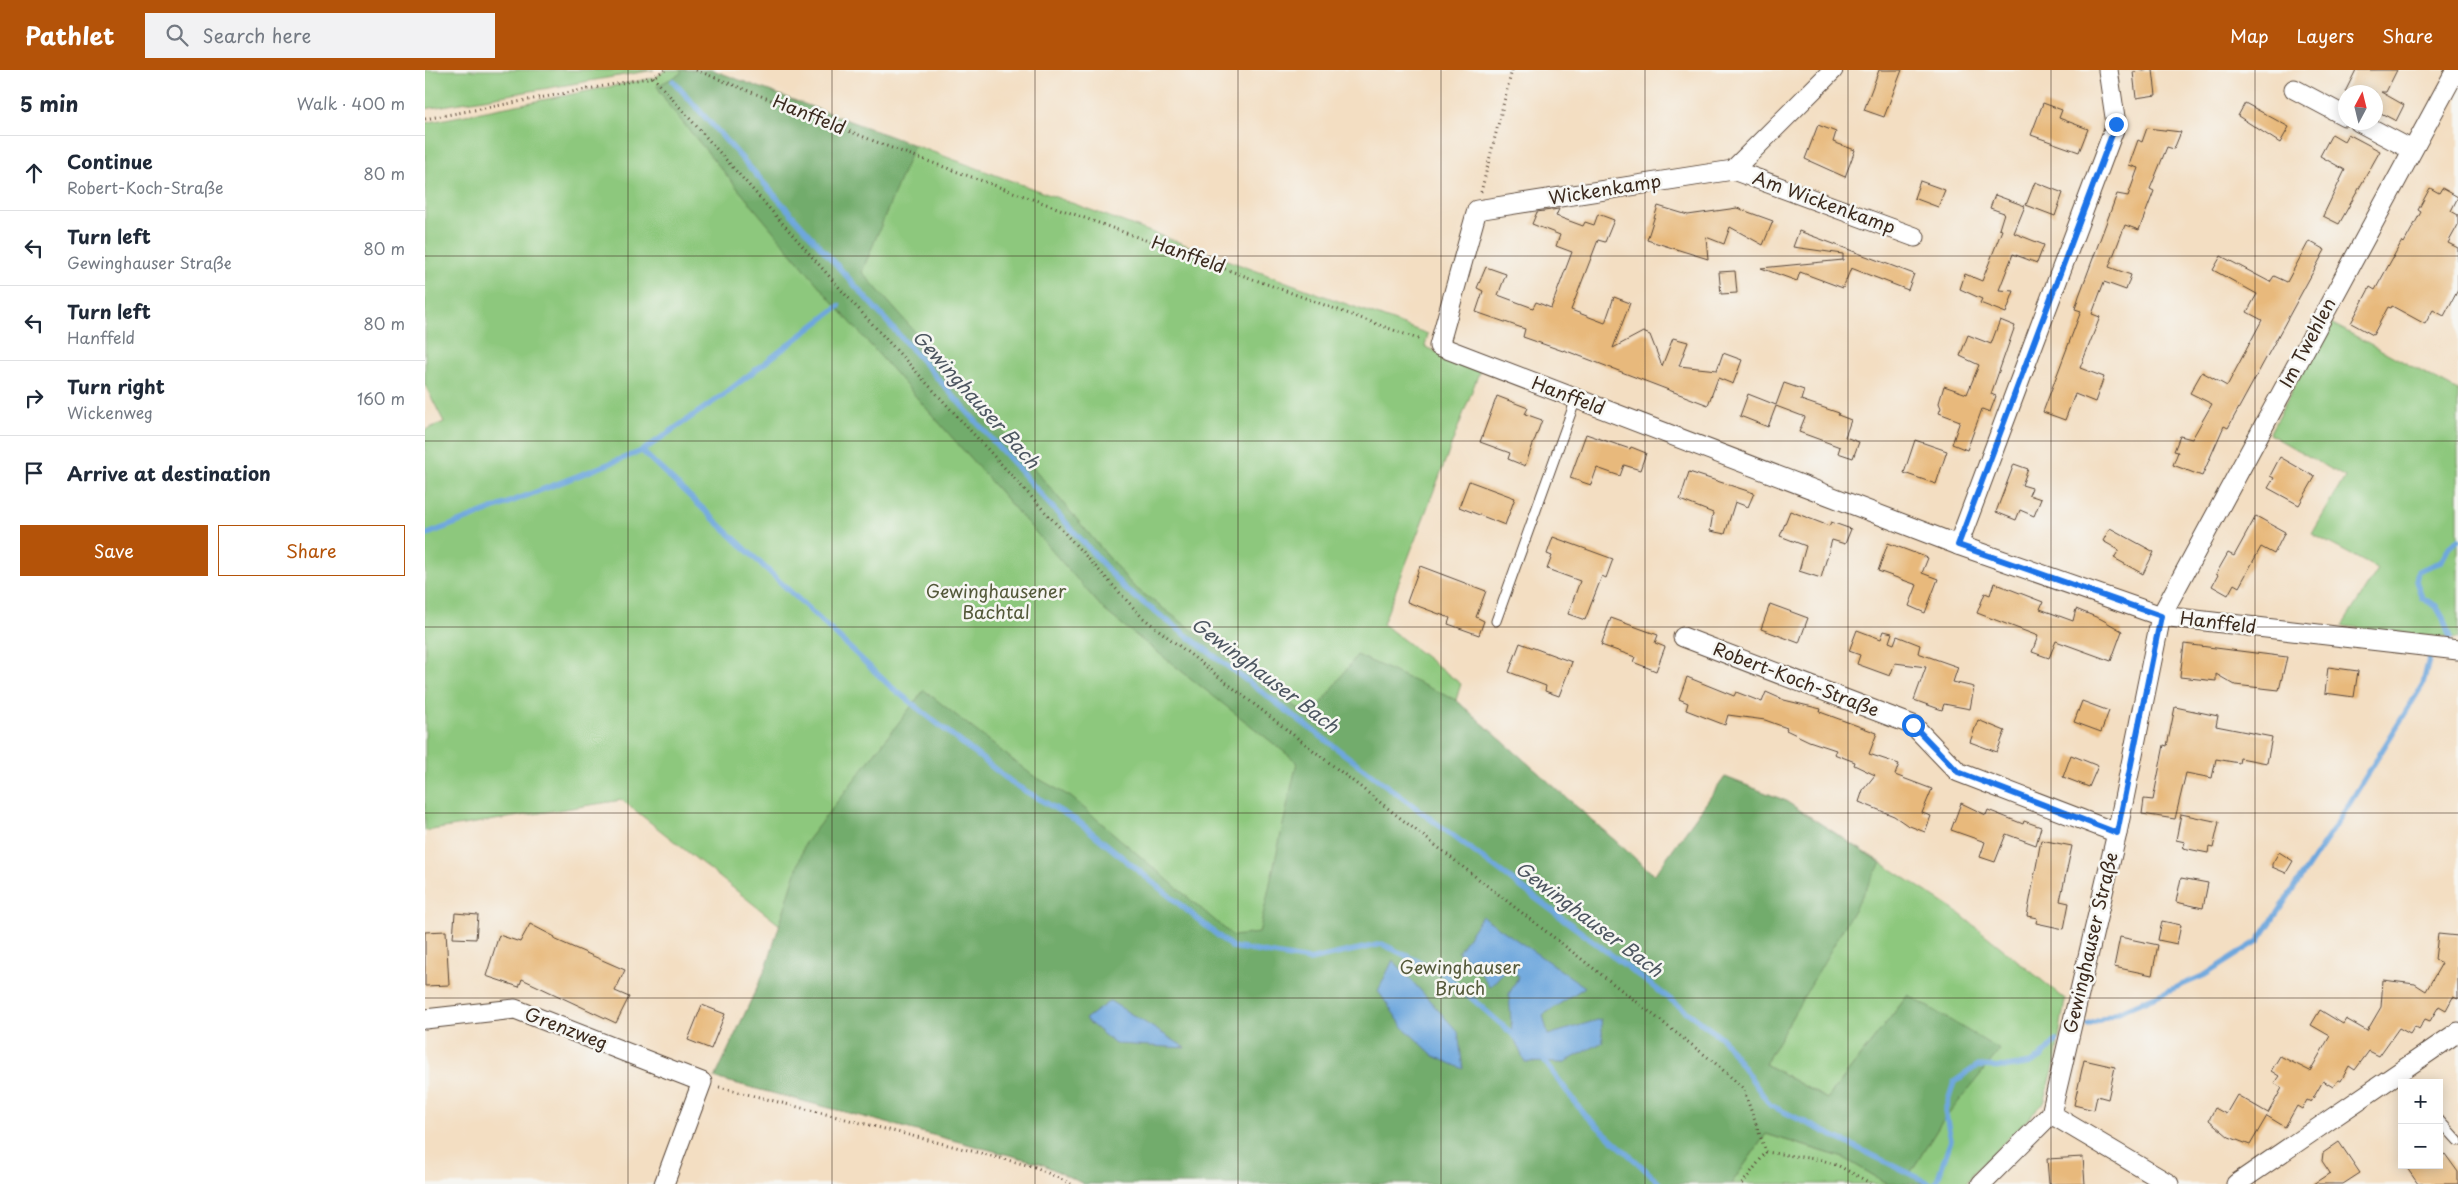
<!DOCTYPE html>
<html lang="en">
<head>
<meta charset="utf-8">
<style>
	body { margin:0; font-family:"Playpen Sans",sans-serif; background:#f2f2f3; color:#1f2937 }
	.controls { position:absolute; right:15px; bottom:15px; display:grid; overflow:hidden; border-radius:0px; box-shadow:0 2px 12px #0003 }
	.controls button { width:45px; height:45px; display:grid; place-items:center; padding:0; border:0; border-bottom:1px solid #e0e1e3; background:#fff; color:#1f2937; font:25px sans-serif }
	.compass { position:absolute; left:1913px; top:15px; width:45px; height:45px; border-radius:50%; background:#fff; box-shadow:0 2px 12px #0003; rotate:7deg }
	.stop { position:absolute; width:15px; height:15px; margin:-11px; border:4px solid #1a73e8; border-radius:50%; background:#fff }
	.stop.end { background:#1a73e8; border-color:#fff; box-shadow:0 1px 5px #0008 }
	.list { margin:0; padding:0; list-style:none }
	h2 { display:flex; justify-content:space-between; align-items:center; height:65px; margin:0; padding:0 20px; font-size:21px }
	h2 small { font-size:16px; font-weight:400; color:#747a83 }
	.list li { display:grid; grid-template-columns:32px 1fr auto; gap:15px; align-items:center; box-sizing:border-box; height:75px; padding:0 20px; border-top:1px solid #e0e1e3 }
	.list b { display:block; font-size:19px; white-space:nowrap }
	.list p { margin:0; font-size:16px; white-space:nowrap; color:#747a83 }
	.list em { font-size:16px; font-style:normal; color:#747a83 }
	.actions { display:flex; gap:10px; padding:15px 20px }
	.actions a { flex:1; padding:11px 0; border:1px solid #b45309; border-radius:0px; text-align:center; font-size:18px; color:#b45309 }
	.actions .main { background:#b45309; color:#fff }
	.icon { flex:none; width:28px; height:28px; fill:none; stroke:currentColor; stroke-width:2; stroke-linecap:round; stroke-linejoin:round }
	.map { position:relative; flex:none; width:2033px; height:1114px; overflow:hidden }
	header { display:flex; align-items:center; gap:30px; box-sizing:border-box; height:70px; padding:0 25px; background:#b45309; color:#fff }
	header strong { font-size:24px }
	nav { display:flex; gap:28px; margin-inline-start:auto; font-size:18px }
	.search { width:350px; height:45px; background:#f2f2f3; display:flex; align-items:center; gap:12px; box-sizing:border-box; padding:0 18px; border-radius:0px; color:#747a83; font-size:19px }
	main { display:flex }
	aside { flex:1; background:#fff }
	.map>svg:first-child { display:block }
	.green { fill:#8dc87d; stroke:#64794e }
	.forest { fill:#72ac6c; stroke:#566b45 }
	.water { fill:#6ea7dd; stroke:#54687e }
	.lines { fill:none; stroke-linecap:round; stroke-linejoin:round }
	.stream { stroke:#6ea7dd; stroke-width:5.5 }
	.building { fill:#e8b97c }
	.service-casing { stroke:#574537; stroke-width:11 }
	.minor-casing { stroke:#574537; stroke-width:21 }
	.path { stroke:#574537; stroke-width:3; stroke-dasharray:1 4; stroke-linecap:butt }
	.service { stroke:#fff; stroke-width:9 }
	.minor { stroke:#fff; stroke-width:19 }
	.route { stroke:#1a73e8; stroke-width:6 }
	.grid { fill:none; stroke:#3b2a1e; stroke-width:1; stroke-opacity:0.55 }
	.labels { text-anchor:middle; stroke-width:5; stroke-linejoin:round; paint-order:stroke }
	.street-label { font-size:18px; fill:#3b2a1e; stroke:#f6f6f2 }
	.park-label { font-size:18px; fill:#54593a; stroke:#f6f6f2 }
	.water-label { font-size:19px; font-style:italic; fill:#4d5661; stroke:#f6f6f2 }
</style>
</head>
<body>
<header>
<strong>Pathlet</strong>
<div class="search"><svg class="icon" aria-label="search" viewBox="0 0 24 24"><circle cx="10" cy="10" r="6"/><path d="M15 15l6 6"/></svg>Search here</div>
<nav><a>Map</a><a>Layers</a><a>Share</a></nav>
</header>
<main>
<aside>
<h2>5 min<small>Walk · 400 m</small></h2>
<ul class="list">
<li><svg class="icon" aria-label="ahead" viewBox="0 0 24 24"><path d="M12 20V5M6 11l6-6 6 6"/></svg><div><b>Continue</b><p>Robert-Koch-Straße</p></div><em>80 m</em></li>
<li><svg class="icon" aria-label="left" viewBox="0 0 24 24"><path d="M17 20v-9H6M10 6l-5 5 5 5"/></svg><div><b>Turn left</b><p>Gewinghauser Straße</p></div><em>80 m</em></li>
<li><svg class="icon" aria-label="left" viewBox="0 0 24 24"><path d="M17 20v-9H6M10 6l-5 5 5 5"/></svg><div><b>Turn left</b><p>Hanffeld</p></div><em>80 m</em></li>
<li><svg class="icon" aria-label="right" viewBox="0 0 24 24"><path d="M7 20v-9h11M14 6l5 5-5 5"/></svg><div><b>Turn right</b><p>Wickenweg</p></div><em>160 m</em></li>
<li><svg class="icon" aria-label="arrive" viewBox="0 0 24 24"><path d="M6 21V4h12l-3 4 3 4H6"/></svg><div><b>Arrive at destination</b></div></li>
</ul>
<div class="actions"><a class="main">Save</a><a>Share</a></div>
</aside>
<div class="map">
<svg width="2033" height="1114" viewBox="0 0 2033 1114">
	<rect width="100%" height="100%" fill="#f6f6f2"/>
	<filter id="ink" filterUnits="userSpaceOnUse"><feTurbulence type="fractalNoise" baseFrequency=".02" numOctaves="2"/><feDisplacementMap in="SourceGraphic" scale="10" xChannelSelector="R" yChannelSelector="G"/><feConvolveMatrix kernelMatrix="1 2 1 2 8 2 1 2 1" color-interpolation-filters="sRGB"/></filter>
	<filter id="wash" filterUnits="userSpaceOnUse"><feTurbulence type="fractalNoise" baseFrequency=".0096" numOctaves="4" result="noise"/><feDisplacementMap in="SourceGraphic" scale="20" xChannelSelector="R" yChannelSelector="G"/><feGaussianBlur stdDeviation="1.12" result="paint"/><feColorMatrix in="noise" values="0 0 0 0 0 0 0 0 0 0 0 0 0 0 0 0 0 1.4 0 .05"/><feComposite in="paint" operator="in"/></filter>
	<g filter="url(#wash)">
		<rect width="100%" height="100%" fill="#f3dec2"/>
		<!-- green -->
		<g class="green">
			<polygon points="0,0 229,0 0,39"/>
			<polygon points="241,0 272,0 485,83 489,75 1003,264 1000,277 1055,300 958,554 1036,614 1031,630 1229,805 1300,707 1359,730 1531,841 1640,929 1630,993 1619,1033 1549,1102 1541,1114 1499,1114 1483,1106 1515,1055 1483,925 1402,1029 1340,994 1423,848 659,1114 615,1093 290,1008 341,898 356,856 197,730 0,761 0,360 19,352 0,315 0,53 229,8"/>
			<polygon points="1904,252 2033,321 2033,569 1917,556 1953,499 1887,464 1920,407 1844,364"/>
			<polygon points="1341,1064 1419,1088 1463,1114 1306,1114"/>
		</g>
		<!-- forest -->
		<polygon class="forest" points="257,0 288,0 489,75 437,202 569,351 708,516 886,648 932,585 1031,630 1229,805 1300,707 1359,730 1456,793 1340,994 1402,1029 1483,925 1575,980 1515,1055 1484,1105 1499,1114 1463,1114 1419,1088 1341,1064 1306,1114 659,1114 615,1093 290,1008 341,898 380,773 499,620 607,705 646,727 808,866 834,863 872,692 680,541 404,228 244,36 232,16 255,4"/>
		<!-- water -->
		<g class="water">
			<polygon points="1057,846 1160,917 1118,945 1123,965 1176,949 1178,972 1138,993 1100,992 1087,964 1084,924 1094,906 1082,898 1065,917 1050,894 1033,882"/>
			<polygon points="968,890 1033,962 1038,999 1009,986 978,957 953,921"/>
			<polygon points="685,931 761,978 690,974 660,949"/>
		</g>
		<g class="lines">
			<!-- stream -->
			<g class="stream">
				<polyline points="248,11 700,519 1298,969 1345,1035 1506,1114"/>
				<polyline points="217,381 465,616 590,715 654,752 807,877 884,890 957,874 1019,904 1093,969"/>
				<polyline points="0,465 217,381 298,325 414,236"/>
				<polyline points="2025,568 2018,548 2011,536 1997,528 1991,511 1993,501 2016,492 2024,477 2033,470"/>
				<polyline points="1663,955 1780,905 1833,871 1908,760 1998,614 2005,585"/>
				<polyline points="1118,989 1159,1044 1236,1114"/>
				<polyline points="1511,1114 1526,1070 1520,1041 1529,1012 1552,996 1583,997 1606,993 1616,987 1631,971"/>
			</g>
		</g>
		<g id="blocks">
			<!-- building -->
			<g class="building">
				<polygon points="1454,0 1477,0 1459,47 1439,40"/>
				<polygon points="1728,0 1731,25 1711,28 1708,2"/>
				<polygon points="1931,0 1972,0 1961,22 1956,22 1979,35 1971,51 1950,40 1950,22 1920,22"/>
				<polygon points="1618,33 1637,40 1634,48 1663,59 1654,82 1606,65"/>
				<polygon points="1820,33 1864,57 1855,73 1813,46"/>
				<polygon points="1393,55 1411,62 1408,72 1430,80 1420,107 1380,89"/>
				<polygon points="1722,58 1756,62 1749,79 1742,77 1725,119 1729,121 1714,160 1700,155 1684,197 1706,205 1701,220 1679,212 1667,244 1675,247 1655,298 1679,307 1670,332 1650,324 1640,350 1618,342 1656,241 1650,239 1654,226 1692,124 1703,126 1713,98 1704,95 1713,70 1717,72"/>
				<polygon points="1907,64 1919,71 1923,64 1955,81 1914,154 1898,146 1920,100 1895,86"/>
				<polygon points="1495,111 1520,120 1513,137 1489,128"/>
				<polygon points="1610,112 1638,123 1630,146 1601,135"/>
				<polygon points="2005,118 2014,123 2017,118 2033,127 2026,141 2033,145 2033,155 2023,173 2033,178 2033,220 2019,246 2008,240 2000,254 1967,236 1966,238 1963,237 1948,265 1926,253 1945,217 1950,220 1977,171 1979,173 1996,142 1993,140"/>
				<polygon points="1570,125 1600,136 1589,163 1619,175 1612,193 1588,184 1574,220 1589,221 1581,243 1555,233 1557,229 1535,219 1540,204 1557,211 1577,160 1574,159 1579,143 1565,138"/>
				<polygon points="1233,136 1263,145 1312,138 1348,151 1338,175 1305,157 1299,174 1281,167 1283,189 1222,170"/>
				<polygon points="1134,139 1131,146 1158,156 1160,152 1169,155 1173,144 1189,150 1180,172 1173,170 1146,240 1180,253 1189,227 1205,233 1188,278 1218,262 1225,265 1237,296 1248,268 1263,272 1254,296 1292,300 1298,283 1317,290 1308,314 1293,308 1283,335 1139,280 1138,281 1098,267 1100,259 1051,242 1058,221 1052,218 1061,197 1081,204 1073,225 1108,238 1111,232 1126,238 1147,182 1131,176 1135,165 1107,154 1112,142"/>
				<polygon points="1374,161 1489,204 1483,220 1426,198 1418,218 1375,202 1372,211 1336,198 1418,190 1418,184 1368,177"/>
				<polygon points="1884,171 1900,180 1803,358 1799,356 1777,406 1748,395 1753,382 1749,381 1755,366 1767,369 1787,334 1765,323 1777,302 1802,316 1837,250 1822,242 1832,224 1788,200 1796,186 1845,212 1849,206 1862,212"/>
				<polygon points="1310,201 1312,223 1296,224 1294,202"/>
				<polygon points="1575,250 1590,256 1566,324 1571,326 1565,342 1557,339 1542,380 1527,374 1535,351 1514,343 1516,338 1514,333 1519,316 1542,324 1554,295 1535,286 1543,265 1566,274"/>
				<polygon points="1359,313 1379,320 1376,330 1414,343 1413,345 1426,350 1420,367 1434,372 1428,388 1413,383 1415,377 1374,362 1380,347 1351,336 1343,357 1315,346 1323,324 1351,335"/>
				<polygon points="1072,326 1103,338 1100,344 1117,350 1100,396 1083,389 1085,383 1055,372"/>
				<polygon points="1161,364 1205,379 1206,377 1221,383 1215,400 1199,395 1195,406 1172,398 1166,415 1145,408"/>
				<polygon points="1490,370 1522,381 1511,414 1479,403"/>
				<polygon points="1855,387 1890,407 1874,435 1843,418 1849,408 1845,406"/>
				<polygon points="1589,394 1603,399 1597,415 1607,418 1604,425 1616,429 1609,446 1595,440 1591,450 1571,442"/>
				<polygon points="1264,402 1329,423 1323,437 1310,432 1300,464 1285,461 1288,443 1255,430"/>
				<polygon points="1044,411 1090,428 1080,455 1034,437"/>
				<polygon points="1365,441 1404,456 1406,452 1426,459 1420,474 1407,470 1396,508 1374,501 1381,476 1355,466"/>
				<polygon points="1831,446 1860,462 1849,484 1836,477 1814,517 1809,514 1803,525 1787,516 1793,505 1791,504 1803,483 1809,486"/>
				<polygon points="1685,458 1729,482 1718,504 1689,488 1694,480 1678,471"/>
				<polygon points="1128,467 1188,489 1181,508 1177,506 1160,550 1143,544 1155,511 1122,499 1127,486 1122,484"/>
				<polygon points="1463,473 1503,488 1497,503 1513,509 1500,543 1484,536 1492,515 1453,501"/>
				<polygon points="995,496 1061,521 1051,547 1059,551 1054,565 1023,554 1025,548 982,532"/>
				<polygon points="1569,513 1618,532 1615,539 1648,551 1651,539 1676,549 1697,561 1686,591 1631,571 1624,588 1607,582 1613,566 1552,543 1560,523 1565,525"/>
				<polygon points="1345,534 1383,548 1374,573 1336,559"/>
				<polygon points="1186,548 1233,565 1230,573 1240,577 1231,601 1208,592 1210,587 1176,575"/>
				<polygon points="1432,560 1456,569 1459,561 1467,563 1464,572 1469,574 1472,566 1495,575 1493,583 1533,597 1528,612 1549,617 1545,639 1519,634 1517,640 1489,630 1501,597 1470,593 1465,606 1432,594 1435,585 1424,581"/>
				<polygon points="1095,573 1147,592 1134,626 1120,621 1121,616 1084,602"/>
				<polygon points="1759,574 1862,587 1854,620 1810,615 1791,604 1791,611 1755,607"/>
				<polygon points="1903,597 1933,601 1929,627 1900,623"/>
				<polygon points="1262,607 1309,626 1311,622 1337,632 1341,622 1359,630 1396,639 1395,642 1452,663 1444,684 1474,694 1470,705 1507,719 1497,743 1506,746 1500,762 1482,755 1469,746 1434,732 1438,720 1450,705 1429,695 1430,692 1409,684 1411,680 1384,671 1361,660 1362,658 1340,650 1303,645 1300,655 1261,640 1263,633 1254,629"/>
				<polygon points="1657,631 1684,641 1676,662 1649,652"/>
				<polygon points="1750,637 1793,646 1791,656 1847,667 1842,693 1815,688 1814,693 1791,689 1787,708 1761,703 1750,749 1717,744 1719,729 1728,730 1739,675 1742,676"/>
				<polygon points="1553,650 1580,661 1572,682 1545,672"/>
				<polygon points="1646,685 1673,696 1664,717 1638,707"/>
				<polygon points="1536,733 1561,745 1563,740 1598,754 1599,751 1616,757 1611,775 1581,764 1570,792 1555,787 1560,772 1526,760"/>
				<polygon points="1756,744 1794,752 1788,778 1784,777 1783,783 1758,778 1760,772 1751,770"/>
				<polygon points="1616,770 1647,776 1635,831 1644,833 1639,859 1611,853 1612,848 1602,846"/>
				<polygon points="1854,782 1868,791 1861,803 1847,797 1847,794"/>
				<polygon points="1756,808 1783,813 1778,838 1751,832"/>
				<polygon points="30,843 53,845 51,869 28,868"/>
				<polygon points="1737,851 1756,855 1752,874 1733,870"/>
				<polygon points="105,854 130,867 129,869 200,900 190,921 204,927 191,953 97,909 94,917 61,906 74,865 95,872"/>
				<polygon points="21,861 24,915 0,916 0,862"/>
				<polygon points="2013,864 2033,866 2033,929 2028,927 2021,940 2014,936 2005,951 2000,949 1994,959 1990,956 1985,964 1974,958 1954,986 1944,981 1930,1000 1924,996 1916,1011 1913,1010 1908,1017 1898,1011 1886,1032 1882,1030 1877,1039 1872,1036 1860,1057 1842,1046 1825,1075 1804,1067 1784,1050 1790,1038 1801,1044 1812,1025 1843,1043 1857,1018 1849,1013 1854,1006 1846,1001 1855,986 1885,1001 1905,966 1886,955 1895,940 1918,954 1921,949 1942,961 1956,937 1958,910 1990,914 2001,921 2017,893 2010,890"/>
				<polygon points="1695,867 1733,875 1727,905 1689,897"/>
				<polygon points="277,935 300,944 286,979 263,970"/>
				<polygon points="1659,990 1690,997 1683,1029 1672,1026 1669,1040 1649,1035"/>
				<polygon points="1914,1072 1935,1103 1918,1114 1888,1114 1905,1103 1897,1091 1898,1083"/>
				<polygon points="2020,1084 2033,1102 2033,1114 1993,1114 1980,1095 2014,1095 2014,1088"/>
				<polygon points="1658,1087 1660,1114 1624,1114 1622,1089"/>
			</g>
		</g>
	</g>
	<g filter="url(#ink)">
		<use href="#blocks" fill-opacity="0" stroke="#574537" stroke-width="1"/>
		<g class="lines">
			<!-- service casing -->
			<g class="service-casing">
				<g id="service">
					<polyline points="1071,551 1151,329"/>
					<polyline points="2014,1050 2033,1071"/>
				</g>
			</g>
			<!-- minor casing -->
			<g class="minor-casing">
				<g id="minor">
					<polyline points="1408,0 1308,100 1052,140 1014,276 1533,475 1736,546 2033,580"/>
					<polyline points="1869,19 1920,46"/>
					<polyline points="1934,52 1987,80"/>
					<polyline points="1308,100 1490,167"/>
					<polyline points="1533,475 1691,54 1683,0"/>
					<polyline points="1258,567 1488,655 1533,702 1692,763"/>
					<polyline points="0,949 90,939 277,1012 239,1114"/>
					<polyline points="1626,1044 1744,1114"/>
					<polyline points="1556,1114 1626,1044 1692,763 1736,546 2031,0"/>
					<polyline points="1811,1114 2033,962"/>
				</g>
			</g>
			<!-- path -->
			<g class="path">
				<polyline points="271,0 464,77 996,270"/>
				<polyline points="228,7 427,232 717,547 1290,993 1318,1018 1341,1082 1397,1090 1414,1096 1447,1114"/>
				<polyline points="0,49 228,7 240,0"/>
				<polyline points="1056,122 1087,0"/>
				<polyline points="294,1017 610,1097 646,1114"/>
				<polyline points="1317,1114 1341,1082"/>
			</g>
			<!-- service -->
			<use href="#service" class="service"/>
			<!-- minor -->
			<use href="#minor" class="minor"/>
		</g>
	</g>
	<g class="lines" filter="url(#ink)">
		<!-- route -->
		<polyline class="route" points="1488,655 1533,702 1692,763 1736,546 1533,475 1691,54"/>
	</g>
	<!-- grid -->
	<path class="grid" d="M203,0v1114M407,0v1114M610,0v1114M813,0v1114M1016,0v1114M1220,0v1114M1423,0v1114M1626,0v1114M1830,0v1114M0,186h2033M0,371h2033M0,557h2033M0,743h2033M0,928h2033"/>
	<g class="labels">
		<!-- street labels -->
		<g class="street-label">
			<text transform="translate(384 45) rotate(22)" y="6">Hanffeld</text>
			<text transform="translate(1180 120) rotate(-9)" y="6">Wickenkamp</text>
			<text transform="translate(1399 133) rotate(20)" y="6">Am Wickenkamp</text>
			<text transform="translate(763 185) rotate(20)" y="6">Hanffeld</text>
			<text transform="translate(1883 273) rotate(-62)" y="6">Im Twehlen</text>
			<text transform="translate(1143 326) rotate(21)" y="6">Hanffeld</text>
			<text transform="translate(1793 553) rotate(7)" y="6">Hanffeld</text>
			<text transform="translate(1371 610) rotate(21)" y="6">Robert-Koch-Straße</text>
			<text transform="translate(1666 873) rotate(-77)" y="6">Gewinghauser Straße</text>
			<text transform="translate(141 959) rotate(21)" y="6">Grenzweg</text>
		</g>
		<!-- park labels -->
		<g class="park-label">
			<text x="571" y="528">Gewinghausener<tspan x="571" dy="21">Bachtal</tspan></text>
			<text x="1035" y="904">Gewinghauser<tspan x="1035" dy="21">Bruch</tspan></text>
		</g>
		<!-- water labels -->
		<g class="water-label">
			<text transform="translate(551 329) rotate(48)" y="7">Gewinghauser Bach</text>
			<text transform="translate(840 605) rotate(37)" y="7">Gewinghauser Bach</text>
			<text transform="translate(1164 849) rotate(37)" y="7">Gewinghauser Bach</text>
		</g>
	</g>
</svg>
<div class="controls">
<button>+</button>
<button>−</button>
</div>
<svg class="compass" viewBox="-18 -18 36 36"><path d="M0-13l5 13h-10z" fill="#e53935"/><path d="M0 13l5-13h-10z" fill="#747a83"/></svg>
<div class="stop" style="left:1488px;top:655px"></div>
<div class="stop end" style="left:1691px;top:54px"></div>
</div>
</main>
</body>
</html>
